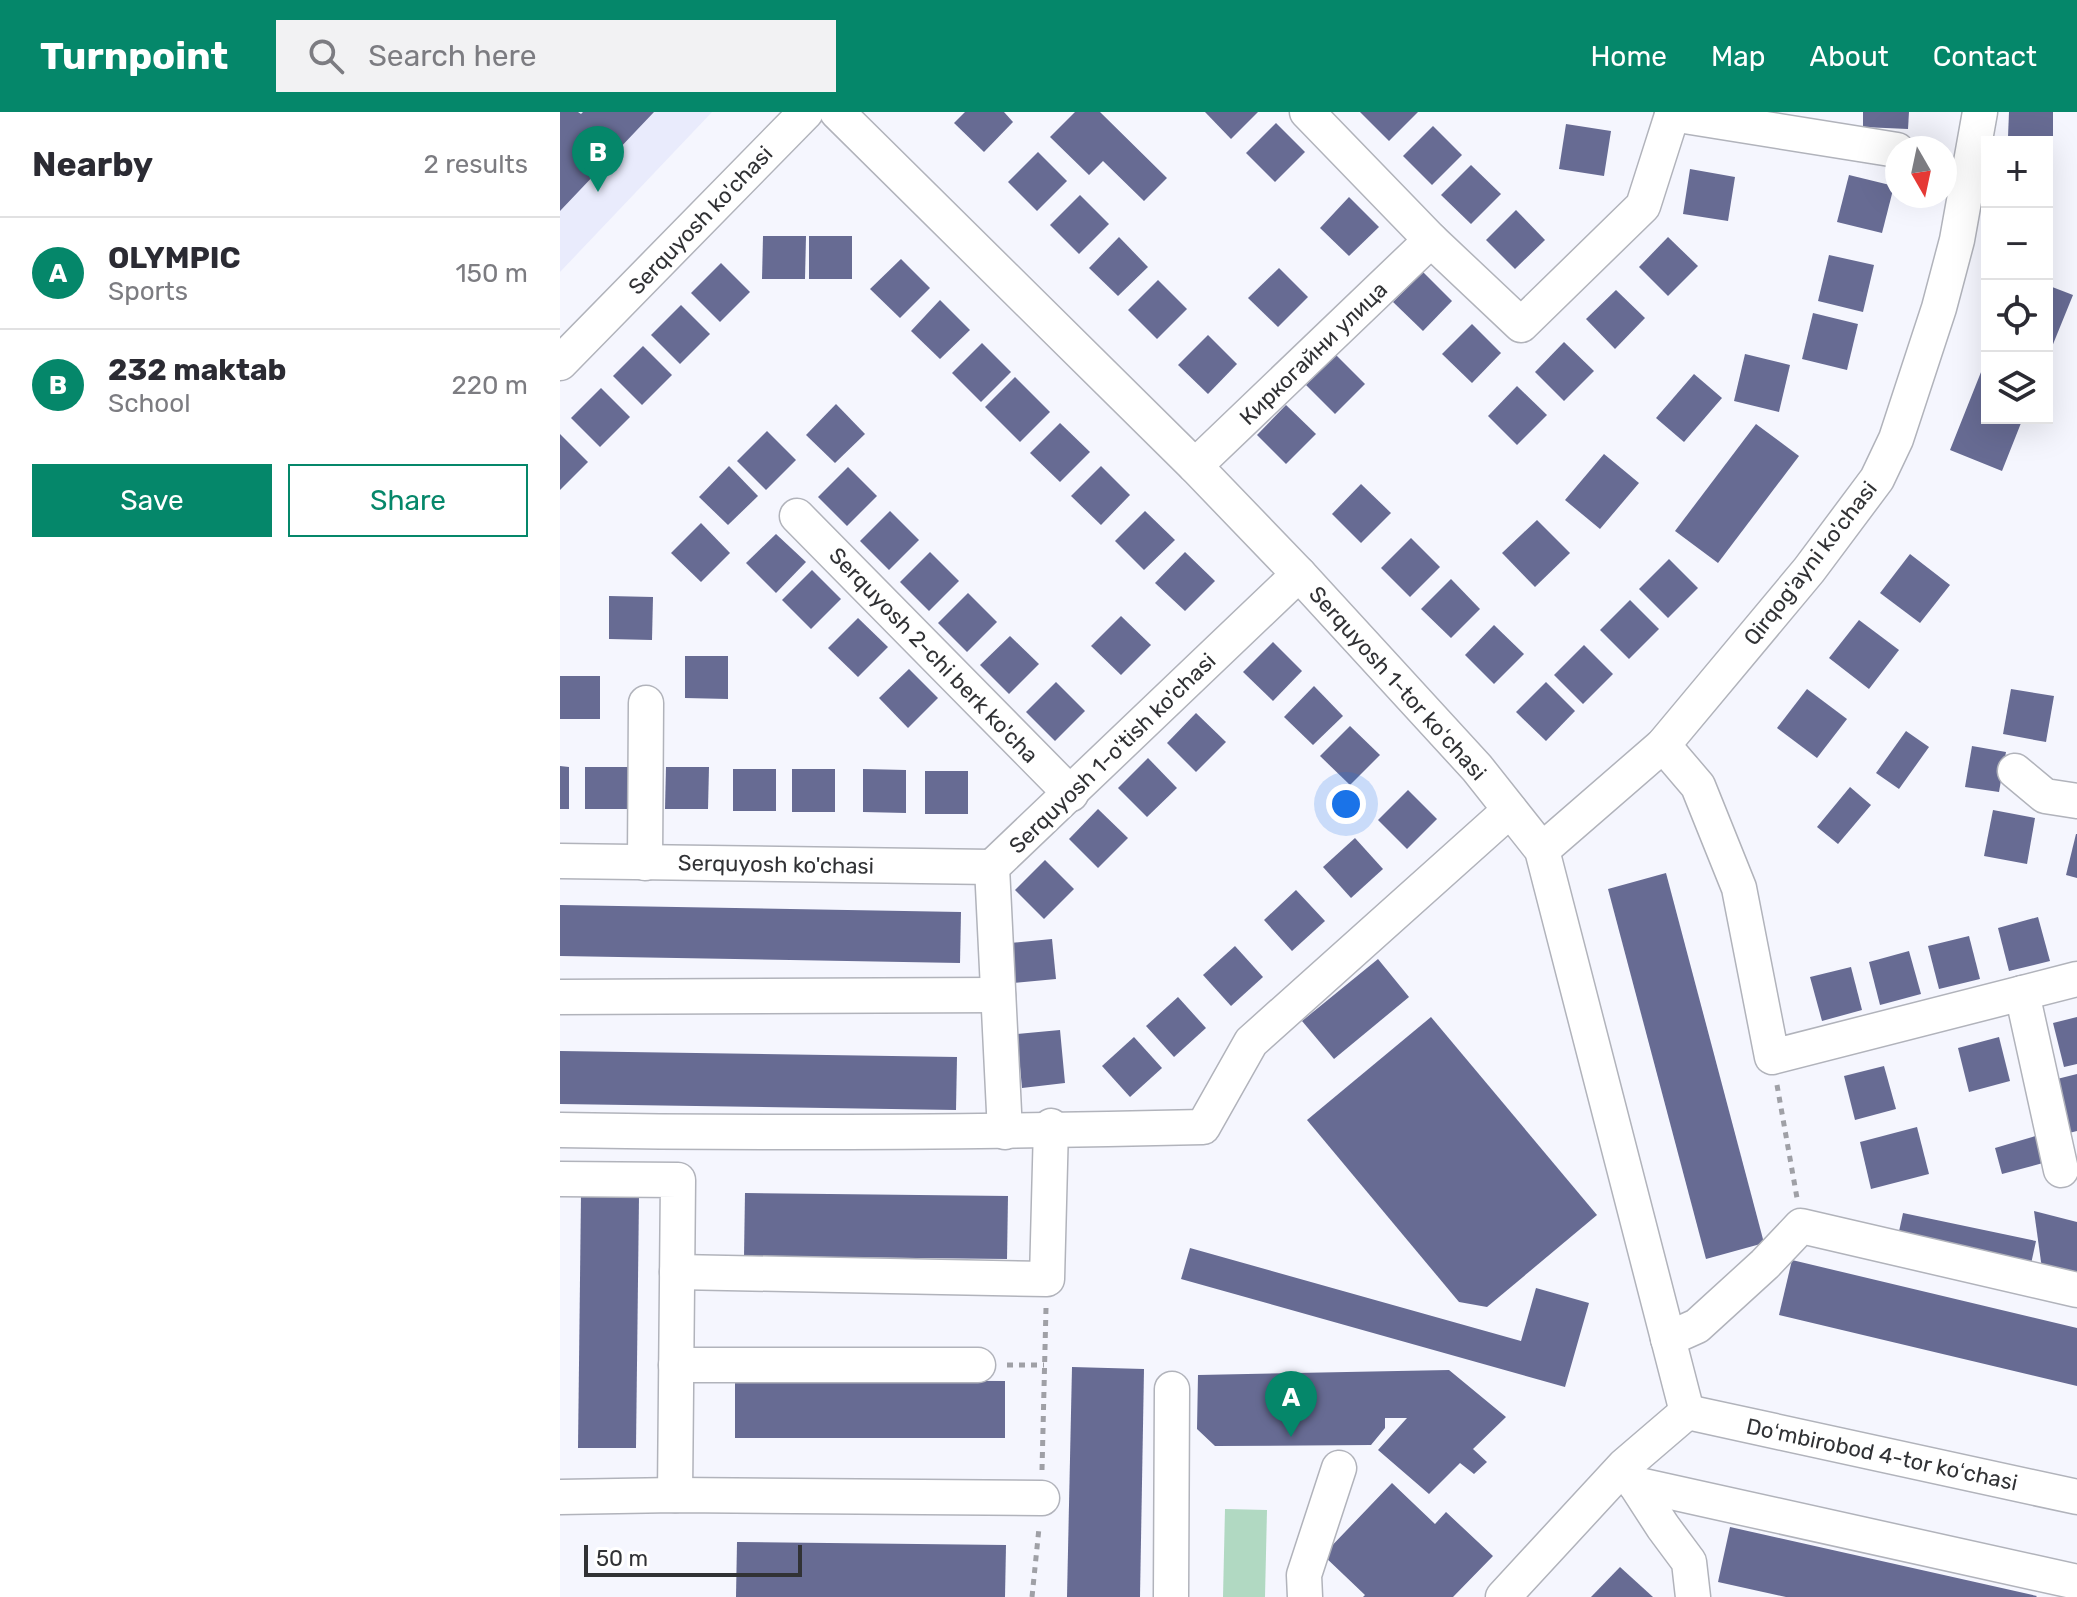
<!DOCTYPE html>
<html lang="en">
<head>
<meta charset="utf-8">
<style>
	body { margin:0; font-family:Rubik,sans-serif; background:#f2f2f3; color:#2b2b33 }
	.controls { position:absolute; right:24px; top:24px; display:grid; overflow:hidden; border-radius:0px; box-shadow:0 8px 32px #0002 }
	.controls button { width:72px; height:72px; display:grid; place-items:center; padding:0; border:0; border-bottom:2px solid #e1e1e2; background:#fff; color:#2b2b33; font:40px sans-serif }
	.compass { position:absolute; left:1325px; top:24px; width:72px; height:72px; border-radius:50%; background:#fff; box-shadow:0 8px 32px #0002; rotate:171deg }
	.scale { position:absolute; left:24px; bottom:20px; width:218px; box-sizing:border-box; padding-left:8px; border:4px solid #313235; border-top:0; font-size:22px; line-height:28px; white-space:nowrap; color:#313235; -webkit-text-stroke:6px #fff; paint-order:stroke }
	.you { position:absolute; left:786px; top:692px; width:28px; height:28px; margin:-20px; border:6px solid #fff; border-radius:50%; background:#1a73e8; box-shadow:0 0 0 12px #1a73e833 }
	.badge { display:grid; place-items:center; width:52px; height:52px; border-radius:50%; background:#05876a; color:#fff; font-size:26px; font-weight:700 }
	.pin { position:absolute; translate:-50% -66px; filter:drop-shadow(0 2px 4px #0008) }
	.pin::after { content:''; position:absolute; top:42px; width:28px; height:24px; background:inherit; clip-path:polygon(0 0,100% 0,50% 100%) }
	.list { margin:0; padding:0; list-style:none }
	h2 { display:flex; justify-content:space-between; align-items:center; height:104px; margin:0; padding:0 32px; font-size:34px }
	h2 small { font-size:26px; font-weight:400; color:#7c7c81 }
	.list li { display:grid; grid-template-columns:52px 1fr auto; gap:24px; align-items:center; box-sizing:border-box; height:112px; padding:0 32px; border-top:2px solid #e1e1e2 }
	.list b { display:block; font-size:30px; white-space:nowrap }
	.list p { margin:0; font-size:26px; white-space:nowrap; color:#7c7c81 }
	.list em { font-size:26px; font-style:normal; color:#7c7c81 }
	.actions { display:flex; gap:16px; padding:24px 32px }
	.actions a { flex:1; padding:18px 0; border:2px solid #05876a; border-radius:0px; text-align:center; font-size:28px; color:#05876a }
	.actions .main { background:#05876a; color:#fff }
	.icon { flex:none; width:44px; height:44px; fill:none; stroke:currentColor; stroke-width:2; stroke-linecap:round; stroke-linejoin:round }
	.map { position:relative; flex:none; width:1517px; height:1485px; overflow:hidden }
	header { display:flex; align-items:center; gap:48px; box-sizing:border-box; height:112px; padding:0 40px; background:#05876a; color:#fff }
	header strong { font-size:38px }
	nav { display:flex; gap:44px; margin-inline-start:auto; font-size:28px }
	.search { width:560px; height:72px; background:#f2f2f3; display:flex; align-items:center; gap:20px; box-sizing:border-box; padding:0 28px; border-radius:0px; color:#7c7c81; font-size:30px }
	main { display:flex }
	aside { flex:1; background:#fff }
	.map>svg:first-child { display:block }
	.built { fill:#e9ebfc }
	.green { fill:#b1d9c2 }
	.building { fill:#676b93 }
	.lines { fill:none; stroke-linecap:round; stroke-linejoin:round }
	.minor-casing { stroke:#b1b3bb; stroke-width:37 }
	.path { stroke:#9fa0a6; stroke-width:5; stroke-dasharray:6 6; stroke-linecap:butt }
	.minor { stroke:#fff; stroke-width:34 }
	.labels { text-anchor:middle; stroke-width:8; stroke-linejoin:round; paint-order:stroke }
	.street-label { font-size:22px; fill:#313235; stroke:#fff }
</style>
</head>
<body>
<header>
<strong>Turnpoint</strong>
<div class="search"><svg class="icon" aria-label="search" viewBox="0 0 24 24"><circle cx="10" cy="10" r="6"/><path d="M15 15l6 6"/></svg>Search here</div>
<nav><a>Home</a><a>Map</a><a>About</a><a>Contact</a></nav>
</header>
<main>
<aside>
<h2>Nearby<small>2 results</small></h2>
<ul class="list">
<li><span class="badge">A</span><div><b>OLYMPIC</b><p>Sports</p></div><em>150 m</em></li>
<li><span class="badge">B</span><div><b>232 maktab</b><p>School</p></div><em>220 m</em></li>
</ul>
<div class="actions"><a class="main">Save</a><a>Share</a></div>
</aside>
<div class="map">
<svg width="1517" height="1485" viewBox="0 0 1517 1485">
	<rect width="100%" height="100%" fill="#f5f6fe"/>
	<!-- built -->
	<polygon class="built" points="0,0 152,0 0,160"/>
	<!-- green -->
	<polygon class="green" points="665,1397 707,1398 705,1485 663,1485"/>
	<!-- building -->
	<g class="building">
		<polygon points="0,0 18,0 21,2 23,0 94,0 0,99"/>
		<polygon points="405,0 444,0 453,10 424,40 394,11"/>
		<polygon points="515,0 540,0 607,66 584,89 543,49 529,63 490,25"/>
		<polygon points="645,0 698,0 671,27"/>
		<polygon points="800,0 858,0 829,29"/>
		<polygon points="1303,0 1349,0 1348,17 1303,15"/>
		<polygon points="1449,0 1493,0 1493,25 1448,25"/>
		<polygon points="716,11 745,40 715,70 686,41"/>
		<polygon points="1006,12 1051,19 1044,64 999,57"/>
		<polygon points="873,14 902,43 872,73 843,44"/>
		<polygon points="478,40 507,69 477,99 448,70"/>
		<polygon points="911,53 941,82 911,112 881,83"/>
		<polygon points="1130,57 1175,65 1168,109 1123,102"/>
		<polygon points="1289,63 1334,74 1322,121 1277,110"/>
		<polygon points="520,83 549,112 519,142 490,113"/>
		<polygon points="789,85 819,115 789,144 760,116"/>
		<polygon points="956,98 985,128 955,157 926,128"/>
		<polygon points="203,124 246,124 245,167 202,167"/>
		<rect x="249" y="124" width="43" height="43"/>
		<polygon points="559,125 588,155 558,184 529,156"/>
		<polygon points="1108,125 1138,154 1108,184 1079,155"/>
		<polygon points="1269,143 1314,153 1303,200 1258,189"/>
		<polygon points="341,147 370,176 340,206 310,177"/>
		<polygon points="161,151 190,180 160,210 131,181"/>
		<polygon points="719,156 748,185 718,215 688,186"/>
		<polygon points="863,160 892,189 863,219 833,190"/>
		<polygon points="598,168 627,197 597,227 568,198"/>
		<polygon points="1487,173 1513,183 1487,247"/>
		<polygon points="1056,178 1085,206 1055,237 1026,207"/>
		<polygon points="380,188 410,218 380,247 351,219"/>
		<polygon points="121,193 150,222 120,252 91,223"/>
		<polygon points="1253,201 1298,212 1287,258 1242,247"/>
		<polygon points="912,212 941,241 912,271 882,242"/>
		<polygon points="648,223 677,252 648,282 618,253"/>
		<polygon points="1004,230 1034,259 1004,289 975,260"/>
		<polygon points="422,231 451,260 421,290 392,261"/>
		<polygon points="83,234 112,263 82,293 53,264"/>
		<polygon points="1185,242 1230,253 1219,300 1174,289"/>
		<polygon points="776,243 805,272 775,302 746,273"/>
		<polygon points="1427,245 1427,306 1463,306 1442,359 1390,338"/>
		<polygon points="1134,262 1162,286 1124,330 1096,306"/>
		<polygon points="455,265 490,300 460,330 425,295"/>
		<polygon points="957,274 987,303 957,333 928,304"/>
		<polygon points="41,276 70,305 40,335 11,306"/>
		<polygon points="276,292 305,322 275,351 246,323"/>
		<polygon points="726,293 756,322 726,352 697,323"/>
		<polygon points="500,311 530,340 500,370 470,341"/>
		<polygon points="1196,312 1239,344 1158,451 1115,419"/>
		<polygon points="207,319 236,348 206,378 177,349"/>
		<polygon points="0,322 28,350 0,378"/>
		<polygon points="1044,342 1079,371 1040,417 1005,388"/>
		<polygon points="169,354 198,384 168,413 139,385"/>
		<polygon points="541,354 570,383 541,413 511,384"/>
		<polygon points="288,355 317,384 287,414 258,385"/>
		<polygon points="801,372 831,401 801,431 772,402"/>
		<polygon points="330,399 359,428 329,458 300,429"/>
		<polygon points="585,399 615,428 584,458 555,429"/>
		<polygon points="977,408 1010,441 975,475 942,441"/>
		<polygon points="141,411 170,441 141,470 111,441"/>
		<polygon points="216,422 246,450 216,481 186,451"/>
		<polygon points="851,426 880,455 850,485 821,456"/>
		<polygon points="370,440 399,469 369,499 340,470"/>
		<polygon points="625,440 655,469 625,499 595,471"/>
		<polygon points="1350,442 1390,473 1360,511 1320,481"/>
		<polygon points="1109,447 1138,476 1108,506 1079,477"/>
		<polygon points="252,458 281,487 251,517 222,488"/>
		<polygon points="891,467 920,497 891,526 861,497"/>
		<polygon points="408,481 437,510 407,540 378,511"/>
		<polygon points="49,484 93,485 92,528 49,527"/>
		<polygon points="1070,488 1099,517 1069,547 1040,518"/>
		<polygon points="561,504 591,533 561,563 531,534"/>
		<polygon points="298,506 328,535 298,565 268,536"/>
		<polygon points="1299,508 1339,538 1309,577 1269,546"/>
		<polygon points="934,513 964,542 934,572 905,543"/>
		<polygon points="450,524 479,552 449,582 420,553"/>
		<polygon points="713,530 742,559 713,589 683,560"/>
		<polygon points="1024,533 1053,562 1023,592 994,563"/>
		<polygon points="125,544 168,544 168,587 125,586"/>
		<polygon points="349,557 378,586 348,616 319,586"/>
		<rect x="0" y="564" width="40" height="43"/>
		<polygon points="496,570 525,599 495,629 466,600"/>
		<polygon points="986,570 1015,599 986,629 956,600"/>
		<polygon points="754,574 783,604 753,633 724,605"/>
		<polygon points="1247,577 1287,607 1257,646 1217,616"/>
		<polygon points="1451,577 1494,584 1486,630 1443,622"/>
		<polygon points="636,601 666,630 636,660 607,631"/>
		<polygon points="790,614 820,643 790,673 760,644"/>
		<polygon points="1346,619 1369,635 1339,677 1316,661"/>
		<polygon points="1412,634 1446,640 1439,680 1405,675"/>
		<polygon points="588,646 617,676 587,705 558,676"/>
		<polygon points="0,654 9,655 9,697 0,697"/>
		<rect x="25" y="655" width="43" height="42"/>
		<polygon points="106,655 149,655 148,697 105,697"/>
		<rect x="173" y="657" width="43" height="42"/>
		<rect x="232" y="657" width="43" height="43"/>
		<polygon points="303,657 346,658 346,701 303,700"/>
		<rect x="365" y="659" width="43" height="43"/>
		<polygon points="1290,675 1311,693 1278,732 1257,715"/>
		<polygon points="848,678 877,707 847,737 818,708"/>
		<polygon points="538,697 568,726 538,756 509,727"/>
		<polygon points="1433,698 1475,706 1467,752 1424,744"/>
		<polygon points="1516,722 1517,722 1517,766 1506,763"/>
		<polygon points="795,726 823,757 791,786 763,755"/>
		<polygon points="485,748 514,777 484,807 455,778"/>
		<polygon points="1106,761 1204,1131 1146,1147 1048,777"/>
		<polygon points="736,778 765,809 732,839 704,808"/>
		<polygon points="0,793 401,800 400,851 0,844"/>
		<polygon points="1478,805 1490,849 1449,859 1438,816"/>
		<polygon points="1409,824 1420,867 1379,877 1368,834"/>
		<polygon points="492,827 496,867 454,871 450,831"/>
		<polygon points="675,834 703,865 671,894 643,863"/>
		<polygon points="1349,839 1361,882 1320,893 1309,850"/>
		<polygon points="818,847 849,885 774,947 742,909"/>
		<polygon points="1291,855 1302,898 1262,909 1250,865"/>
		<polygon points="618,885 646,916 614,945 586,914"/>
		<polygon points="871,905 1037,1103 927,1195 899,1190 747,1008"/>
		<polygon points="1517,905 1517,952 1504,955 1493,911"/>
		<polygon points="500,918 505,971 462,976 457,922"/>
		<polygon points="574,925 602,956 570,985 542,954"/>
		<polygon points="1439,925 1450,969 1409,980 1398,936"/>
		<polygon points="0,939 397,945 396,998 0,992"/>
		<polygon points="1324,954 1336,997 1295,1008 1284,964"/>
		<polygon points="1517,962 1517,1019 1509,1021 1497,967"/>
		<polygon points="1357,1015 1369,1062 1311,1077 1300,1030"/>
		<polygon points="1486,1021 1494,1048 1442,1062 1435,1036"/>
		<polygon points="185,1081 448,1084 447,1147 184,1144"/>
		<polygon points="21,1083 79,1084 76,1336 18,1336"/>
		<polygon points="1474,1099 1517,1110 1517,1165 1482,1157"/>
		<polygon points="1343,1101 1476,1129 1471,1152 1338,1124"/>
		<polygon points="630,1136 961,1229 976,1176 1029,1191 1005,1275 621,1167"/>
		<polygon points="1232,1148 1517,1216 1517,1274 1219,1203"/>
		<polygon points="512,1255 584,1257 580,1485 507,1485"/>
		<polygon points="889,1258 946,1305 913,1337 927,1350 914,1362 900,1351 869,1382 818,1338 847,1306 825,1306 825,1316 811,1333 655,1334 637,1317 638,1263"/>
		<polygon points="175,1268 445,1269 445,1326 175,1326"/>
		<polygon points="832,1371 875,1412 886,1400 933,1444 893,1485 803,1485 805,1483 763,1443"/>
		<polygon points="1170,1415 1477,1484 1476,1485 1226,1485 1158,1470"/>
		<polygon points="177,1430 446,1433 445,1485 176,1485"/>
		<polygon points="1060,1455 1093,1485 1031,1485"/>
	</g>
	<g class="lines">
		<!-- minor casing -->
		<g class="minor-casing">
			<g id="minor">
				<polyline points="277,0 635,354 739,462 917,656 982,738 1127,1300"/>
				<polyline points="747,0 871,128 961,213 1083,94 1113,0"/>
				<polyline points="1112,2 1337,38"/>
				<polyline points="0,251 246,0"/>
				<polyline points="635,354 871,128"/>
				<polyline points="237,404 511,682"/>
				<polyline points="1103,633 1138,674 1179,776 1212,945 1517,867"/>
				<polyline points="1455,659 1485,684 1517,689"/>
				<polyline points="982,738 1103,633 1249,458 1317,367 1336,327 1379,196 1397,128 1420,0"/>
				<polyline points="0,749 432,755"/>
				<polyline points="85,751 86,591"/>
				<polyline points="1462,881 1501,1058"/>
				<polyline points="0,885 438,883"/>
				<path d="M0,1018c214,4 428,2 643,-3l48,-85 259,-232"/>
				<polyline points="445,1020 432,755 739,462"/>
				<polyline points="0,1067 118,1068 115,1383"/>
				<polyline points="117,1160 487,1167 491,1014"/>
				<polyline points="1108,1227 1137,1214 1205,1152 1241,1114 1517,1178"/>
				<polyline points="116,1253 418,1253"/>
				<polyline points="1127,1300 1517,1385"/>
				<polyline points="1068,1361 1103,1415 1129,1450 1133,1485"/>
				<polyline points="1075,1372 1517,1470"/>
				<polyline points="0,1385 115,1383 482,1386"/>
				<polyline points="611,1485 612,1277"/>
				<polyline points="745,1485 744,1463 779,1356"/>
				<polyline points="943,1485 1064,1354 1127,1300"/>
			</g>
		</g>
		<!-- path -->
		<g class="path">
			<polyline points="1217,973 1237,1086"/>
			<polyline points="447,1253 484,1253"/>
			<polyline points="482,1358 486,1196"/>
			<polyline points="472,1485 479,1416"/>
		</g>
		<!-- minor -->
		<use href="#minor" class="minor"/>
	</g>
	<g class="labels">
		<!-- street labels -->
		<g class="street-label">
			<text transform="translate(140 108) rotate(-46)" y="8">Serquyosh ko'chasi</text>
			<text transform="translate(753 241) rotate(-44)" y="8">Киркогайни улица</text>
			<text transform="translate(1250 451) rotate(-52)" y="8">Qirqog'ayni ko'chasi</text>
			<text transform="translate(374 543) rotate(46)" y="8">Serquyosh 2-chi berk ko'cha</text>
			<text transform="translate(838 571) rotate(48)" y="8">Serquyosh 1-tor koʻchasi</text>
			<text transform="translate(552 641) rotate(-44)" y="8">Serquyosh 1-o'tish ko'chasi</text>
			<text transform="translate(216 752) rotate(1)" y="8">Serquyosh ko'chasi</text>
			<text transform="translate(1322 1342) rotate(12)" y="8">Doʻmbirobod 4-tor koʻchasi</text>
		</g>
	</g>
</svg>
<div class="controls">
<button>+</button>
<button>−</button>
<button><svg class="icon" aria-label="locate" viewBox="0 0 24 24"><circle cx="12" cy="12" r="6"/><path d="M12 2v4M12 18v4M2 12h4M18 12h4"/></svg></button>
<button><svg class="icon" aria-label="layers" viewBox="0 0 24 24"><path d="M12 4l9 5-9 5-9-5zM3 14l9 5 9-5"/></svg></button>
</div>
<svg class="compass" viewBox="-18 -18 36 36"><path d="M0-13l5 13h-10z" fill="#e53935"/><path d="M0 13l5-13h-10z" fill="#7c7c81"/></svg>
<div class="scale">50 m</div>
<div class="you"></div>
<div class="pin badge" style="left:731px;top:1325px">A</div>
<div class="pin badge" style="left:38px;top:80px">B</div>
</div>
</main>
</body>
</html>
